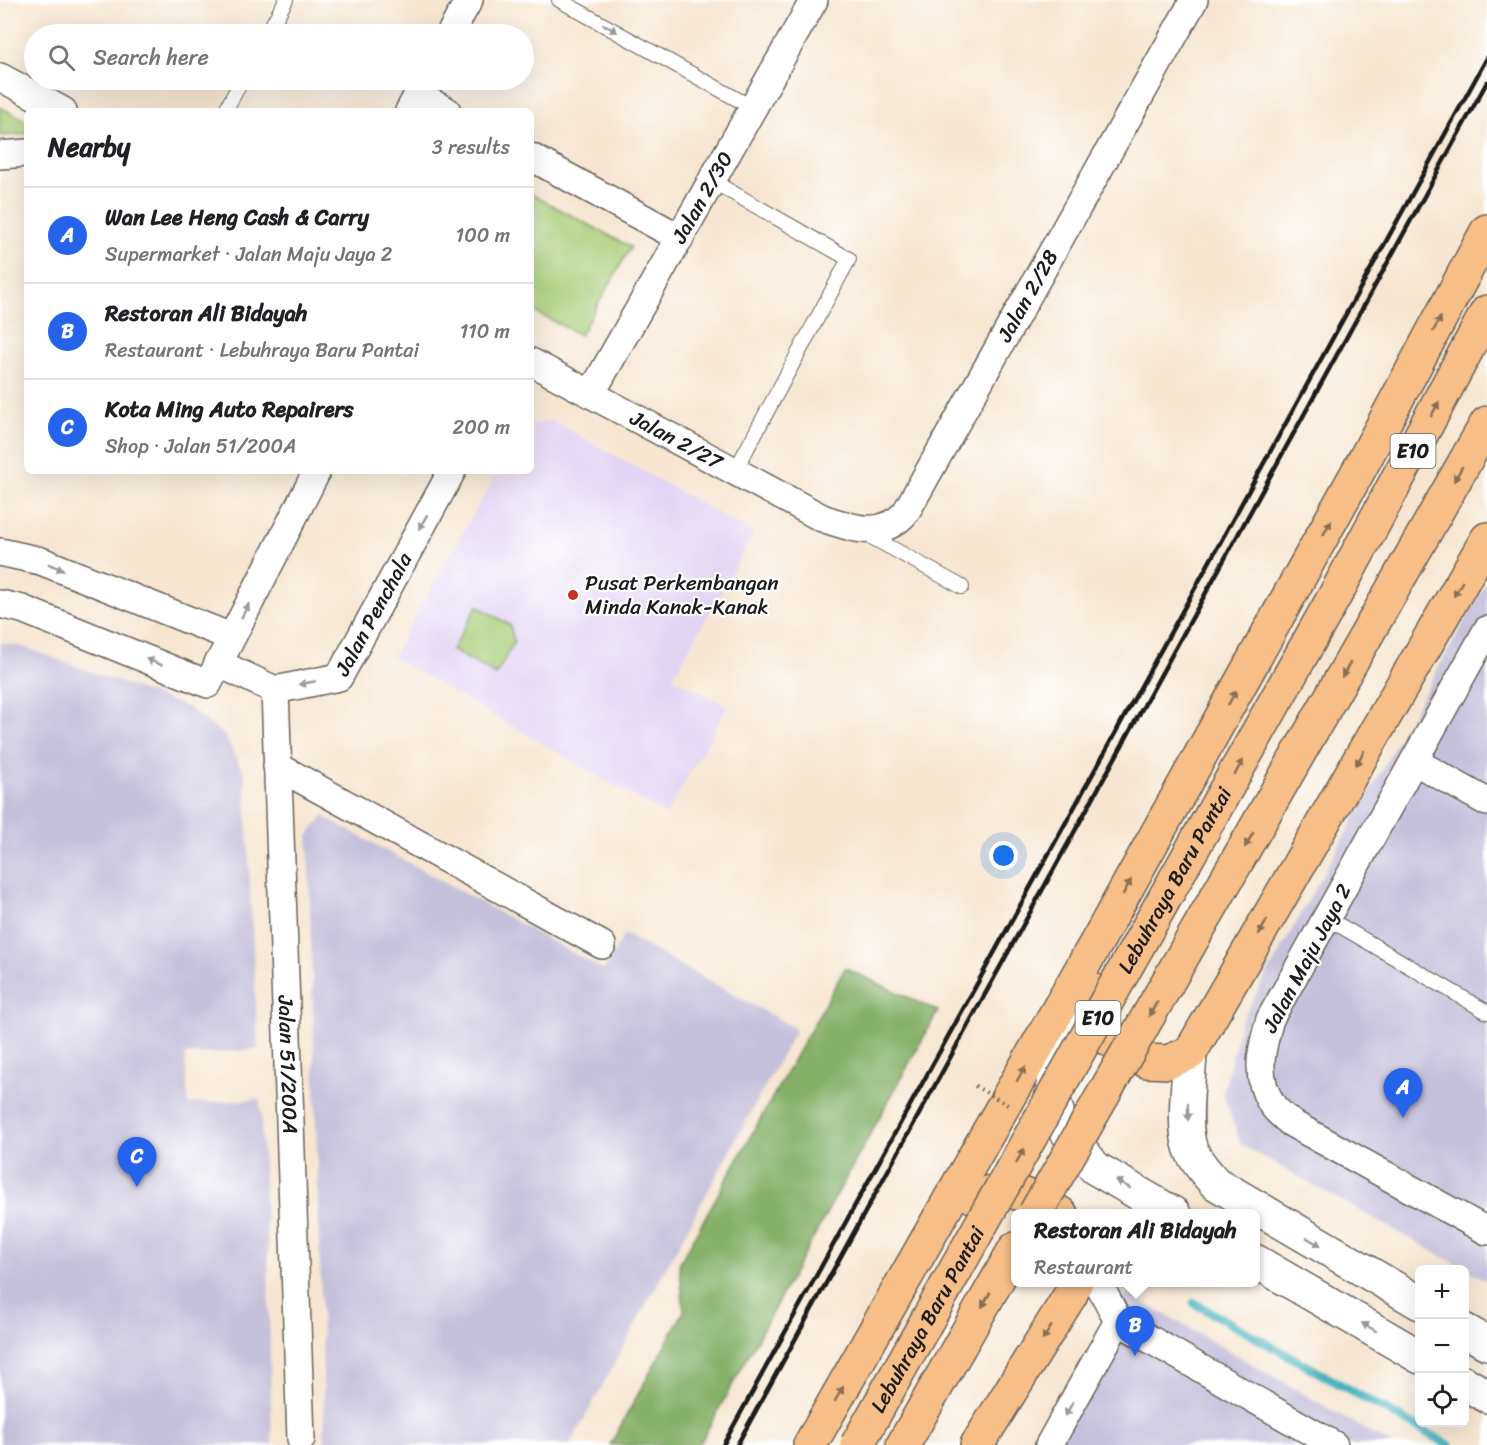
<!DOCTYPE html>
<html lang="en">
<head>
<meta charset="utf-8">
<style>
	body { margin:0; font-family:Sriracha,sans-serif; background:#f2f2f2; color:#202124 }
	.controls { position:absolute; right:18px; bottom:18px; display:grid; overflow:hidden; border-radius:9px; box-shadow:0 6px 24px #0002 }
	.controls button { width:54px; height:54px; display:grid; place-items:center; padding:0; border:0; border-bottom:2px solid #e0e0e0; background:#fff; color:#202124; font:30px sans-serif }
	.you { position:absolute; left:1004px; top:856px; width:21px; height:21px; margin:-15px; border:4px solid #fff; border-radius:50%; background:#1a73e8; box-shadow:0 0 0 9px #1a73e833 }
	.badge { display:grid; place-items:center; width:39px; height:39px; border-radius:50%; background:#2563eb; color:#fff; font-size:20px; font-weight:700 }
	.pin { position:absolute; translate:-50% -50px; filter:drop-shadow(0 2px 3px #0008) }
	.pin::after { content:''; position:absolute; top:32px; width:21px; height:18px; background:inherit; clip-path:polygon(0 0,100% 0,50% 100%) }
	.popup { position:absolute; left:1011px; top:1209px; width:249px; height:78px; box-sizing:border-box; display:grid; place-content:center; border-radius:9px; background:#fff; filter:drop-shadow(0 2px 4px #0005); font-size:20px; white-space:nowrap; color:#757577 }
	.popup b { font-size:22px; color:#202124 }
	.popup::after { content:''; position:absolute; left:50%; top:100%; margin-left:-12px; border:12px solid transparent; border-top-color:#fff }
	.list { margin:0; padding:0; list-style:none }
	h2 { display:flex; justify-content:space-between; align-items:center; height:78px; margin:0; padding:0 24px; font-size:26px }
	h2 small { font-size:20px; font-weight:400; color:#757577 }
	.list li { display:grid; grid-template-columns:39px 1fr auto; gap:18px; align-items:center; box-sizing:border-box; height:96px; padding:0 24px; border-top:2px solid #e0e0e0 }
	.list b { display:block; font-size:22px; white-space:nowrap }
	.list p { margin:0; font-size:20px; white-space:nowrap; color:#757577 }
	.list em { font-size:20px; font-style:normal; color:#757577 }
	.icon { flex:none; width:33px; height:33px; fill:none; stroke:currentColor; stroke-width:2; stroke-linecap:round; stroke-linejoin:round }
	.map { position:relative; flex:none; width:1487px; height:1445px; overflow:hidden }
	.search { position:absolute; background:#fff; box-shadow:0 6px 24px #0002; left:24px; top:24px; width:510px; height:66px; display:flex; align-items:center; gap:15px; box-sizing:border-box; padding:0 21px; border-radius:33px; color:#757577; font-size:22px }
	.panel { position:absolute; background:#fff; box-shadow:0 6px 24px #0002; left:24px; top:108px; width:510px; height:366px; border-radius:9px }
	.map>svg:first-child { display:block }
	.built { fill:#e2d4f3 }
	.industrial { fill:#c5c0da }
	.green { fill:#a7cc76; stroke:#627449; stroke-width:1.5 }
	.forest { fill:#85b067; stroke:#506642; stroke-width:1.5 }
	.lines { fill:none; stroke-linecap:round; stroke-linejoin:round }
	.stream { stroke:#43b1be; stroke-width:9 }
	.service-casing { stroke:#68635b; stroke-width:16 }
	.minor-casing { stroke:#68635b; stroke-width:30 }
	.tertiary-casing { stroke:#68635b; stroke-width:36 }
	.motorway-casing { stroke:#68635b; stroke-width:36 }
	.service { stroke:#fff; stroke-width:14 }
	.minor { stroke:#fff; stroke-width:27 }
	.tertiary { stroke:#fff; stroke-width:33 }
	.motorway { stroke:#f7be87; stroke-width:33 }
	.rail { stroke:#1c1c1c; stroke-width:4.5 }
	.motorway-bridge-casing { stroke:#68635b; stroke-width:36; stroke-linecap:butt }
	.path-bridge { stroke:#68635b; stroke-width:4; stroke-dasharray:1.5 4.5; stroke-linecap:butt }
	.motorway-bridge { stroke:#f7be87; stroke-width:33 }
	.oneway { fill:#999 }
	.oneway2 { fill:#8a6d52 }
	.poi-dot { fill:#c8321e; stroke:#fff; stroke-width:2 }
	.labels { text-anchor:middle; stroke-width:4.5; stroke-linejoin:round; paint-order:stroke }
	.shield { fill:#fff; stroke:#606060; stroke-width:1.5 }
	.shield-label { font-size:20px; font-weight:bold; fill:#1c1c1c }
	.street-label { font-size:21px; fill:#1c1c1c; stroke:#fff }
	.poi-label { font-size:21px; fill:#1c1c1c; stroke:#fff; text-anchor:start }
</style>
</head>
<body>
<div class="map">
<svg width="1487" height="1445" viewBox="0 0 1487 1445">
	<rect width="100%" height="100%" fill="#fff"/>
	<filter id="ink" filterUnits="userSpaceOnUse"><feTurbulence type="fractalNoise" baseFrequency=".0167" numOctaves="2"/><feDisplacementMap in="SourceGraphic" scale="12" xChannelSelector="R" yChannelSelector="G"/><feConvolveMatrix kernelMatrix="1 2 1 2 8 2 1 2 1" color-interpolation-filters="sRGB"/></filter>
	<filter id="wash" filterUnits="userSpaceOnUse"><feTurbulence type="fractalNoise" baseFrequency=".008" numOctaves="4" result="noise"/><feDisplacementMap in="SourceGraphic" scale="24" xChannelSelector="R" yChannelSelector="G"/><feGaussianBlur stdDeviation="1.35" result="paint"/><feColorMatrix in="noise" values="0 0 0 0 0 0 0 0 0 0 0 0 0 0 0 0 0 1.4 0 .05"/><feComposite in="paint" operator="in"/></filter>
	<g filter="url(#wash)">
		<rect width="100%" height="100%" fill="#f6e6d1"/>
		<!-- built -->
		<polygon class="built" points="551,420 754,533 673,678 728,706 666,815 392,657 498,471 531,471 531,425"/>
		<!-- industrial -->
		<g class="industrial">
			<polygon points="1487,581 1487,1281 1241,1145 1223,1094 1240,1023"/>
			<polygon points="0,643 21,646 189,708 224,735 245,775 258,1049 185,1055 188,1104 260,1099 268,1256 272,1445 0,1445"/>
			<polygon points="323,816 604,970 624,934 796,1029 570,1445 325,1445 308,836"/>
			<polygon points="1127,1293 1393,1445 1034,1445"/>
		</g>
		<!-- green -->
		<g class="green">
			<polygon points="0,107 27,121 27,134 0,136"/>
			<polygon points="531,194 631,247 580,335 531,310"/>
			<polygon points="477,606 510,625 514,642 496,675 452,650"/>
		</g>
		<!-- forest -->
		<polygon class="forest" points="845,968 938,1011 699,1445 610,1445 684,1311 679,1264"/>
		<g class="lines">
			<!-- stream -->
			<polyline class="stream" points="1194,1303 1449,1445"/>
		</g>
	</g>
	<g filter="url(#ink)">
		<g class="lines">
			<!-- service casing -->
			<g class="service-casing">
				<g id="service">
					<polyline points="559,0 753,108"/>
					<polyline points="267,34 286,0"/>
					<polyline points="225,111 242,80"/>
					<polyline points="712,181 849,259 735,471"/>
					<polyline points="866,534 962,587"/>
					<polyline points="1327,918 1487,1012"/>
				</g>
			</g>
			<!-- minor casing -->
			<g class="minor-casing">
				<g id="minor">
					<polyline points="450,34 469,0"/>
					<polyline points="0,77 63,111"/>
					<polyline points="417,95 447,111"/>
					<polyline points="409,111 426,80"/>
					<polyline points="0,155 27,153"/>
					<polyline points="531,157 680,238"/>
					<path id="s1" d="M531,362l291,156c31,10 60,22 84,-6l288,-512"/>
					<path id="s2" d="M591,394l223,-394"/>
					<polyline points="0,552 41,561 231,637"/>
					<polyline points="0,604 22,609 208,684 317,471"/>
					<path d="M1487,630l-217,389c-8,28 -16,56 1,84 4,7 13,14 20,20l196,108"/>
					<path id="s3" d="M218,663l57,27 64,-13 113,-206"/>
					<path id="s4" d="M275,690l26,749"/>
					<polyline points="1414,761 1487,802"/>
					<polyline points="277,766 602,945"/>
					<polyline points="1098,1282 1118,1321 1334,1445"/>
					<polyline points="1049,1445 1118,1321"/>
				</g>
			</g>
			<!-- tertiary casing -->
			<g class="tertiary-casing">
				<g id="tertiary">
					<polyline points="1079,989 1069,1015 1057,1062 1052,1092 1060,1123 1095,1168 1174,1214"/>
					<path d="M1190,1053c-1,25 -7,67 -1,90 3,15 16,28 26,40l205,120"/>
					<polyline points="1255,1261 1420,1357"/>
					<polyline points="1464,1330 1487,1343"/>
					<polyline points="1464,1383 1487,1396"/>
				</g>
			</g>
			<!-- motorway casing -->
			<g class="motorway-casing">
				<g id="motorway">
					<polyline points="1338,590 1487,312"/>
					<polyline points="1375,620 1487,423"/>
					<polyline points="1095,991 1099,1015 1110,1040 1146,1061 1168,1062 1190,1053 1487,539"/>
					<path d="M974,1197c34,-14 58,-1 87,17"/>
					<polyline points="810,1445 1099,938 1360,468 1487,231"/>
					<polyline points="903,1445 1015,1249"/>
					<polyline points="977,1445 1071,1294 1076,1282"/>
				</g>
			</g>
			<!-- service -->
			<use href="#service" class="service"/>
			<!-- minor -->
			<use href="#minor" class="minor"/>
			<!-- tertiary -->
			<use href="#tertiary" class="tertiary"/>
			<!-- motorway -->
			<use href="#motorway" class="motorway"/>
			<!-- rail -->
			<g class="rail">
				<polyline points="723,1445 1487,58"/>
				<polyline points="737,1445 1487,82"/>
			</g>
			<!-- motorway-bridge casing -->
			<g class="motorway-bridge-casing">
				<g id="motorway-bridge">
					<polyline points="1035,1214 1375,620"/>
					<path id="s5" d="M857,1445l481,-855"/>
				</g>
			</g>
			<!-- path-bridge -->
			<polyline class="path-bridge" points="975,1086 1011,1107"/>
			<!-- motorway-bridge -->
			<use href="#motorway-bridge" class="motorway-bridge"/>
		</g>
		<!-- one-way arrows -->
		<defs><path id="oneway-solid" d="M-6-.8H1V-3.2L6.5 0L1 3.2V.8H-6Z" transform="scale(1.5)"/></defs>
		<g class="oneway">
			<use href="#oneway-solid" transform="translate(610 28) rotate(29)"/>
			<use href="#oneway-solid" transform="translate(423 522) rotate(119)"/>
			<use href="#oneway-solid" transform="translate(56 567) rotate(22)"/>
			<use href="#oneway-solid" transform="translate(245 611) rotate(-63)"/>
			<use href="#oneway-solid" transform="translate(154 662) rotate(-158)"/>
			<use href="#oneway-solid" transform="translate(307 683) rotate(169)"/>
			<use href="#oneway-solid" transform="translate(1188 1112) rotate(89)"/>
			<use href="#oneway-solid" transform="translate(1123 1184) rotate(-150)"/>
			<use href="#oneway-solid" transform="translate(1314 1242) rotate(30)"/>
			<use href="#oneway-solid" transform="translate(1369 1327) rotate(-150)"/>
			<use href="#oneway-solid" transform="translate(1069 1409) rotate(119)"/>
		</g>
		<g class="oneway2">
			<use href="#oneway-solid" transform="translate(1437 324) rotate(-62)"/>
			<use href="#oneway-solid" transform="translate(1435 409) rotate(-62)"/>
			<use href="#oneway-solid" transform="translate(1458 474) rotate(120)"/>
			<use href="#oneway-solid" transform="translate(1327 528) rotate(-61)"/>
			<use href="#oneway-solid" transform="translate(1458 589) rotate(120)"/>
			<use href="#oneway-solid" transform="translate(1346 670) rotate(120)"/>
			<use href="#oneway-solid" transform="translate(1232 698) rotate(-61)"/>
			<use href="#oneway-solid" transform="translate(1360 758) rotate(120)"/>
			<use href="#oneway-solid" transform="translate(1239 767) rotate(-61)"/>
			<use href="#oneway-solid" transform="translate(1249 840) rotate(120)"/>
			<use href="#oneway-solid" transform="translate(1127 887) rotate(-61)"/>
			<use href="#oneway-solid" transform="translate(1263 927) rotate(120)"/>
			<use href="#oneway-solid" transform="translate(1153 1009) rotate(120)"/>
			<use href="#oneway-solid" transform="translate(1021 1074) rotate(-60)"/>
			<use href="#oneway-solid" transform="translate(1020 1156) rotate(-61)"/>
			<use href="#oneway-solid" transform="translate(986 1300) rotate(120)"/>
			<use href="#oneway-solid" transform="translate(1047 1333) rotate(122)"/>
			<use href="#oneway-solid" transform="translate(839 1394) rotate(-60)"/>
		</g>
	</g>
	<!-- markers -->
	<circle class="poi-dot" cx="573" cy="595" r="6"/>
	<g class="labels">
		<!-- shield labels -->
		<g class="shield">
			<rect x="1390.5" y="434" width="45" height="34" rx="4.5"/>
			<rect x="1075.5" y="1001" width="45" height="34" rx="4.5"/>
		</g>
		<g class="shield-label">
			<text x="1413" y="458">E10</text>
			<text x="1098" y="1025">E10</text>
		</g>
		<!-- street labels -->
		<g class="street-label">
			<text dy="7" stroke="none"><textPath href="#s2" startOffset="226">Jalan 2/30</textPath></text>
			<text dy="7" stroke="none"><textPath href="#s1" startOffset="669">Jalan 2/28</textPath></text>
			<text dy="7" stroke="none"><textPath href="#s1" startOffset="165">Jalan 2/27</textPath></text>
			<text dy="7" stroke="none"><textPath href="#s3" startOffset="200">Jalan Penchala</textPath></text>
			<text dy="7" stroke="none"><textPath href="#s5" startOffset="648">Lebuhraya Baru Pantai</textPath></text>
			<text transform="translate(1307 958) rotate(-62)" y="7">Jalan Maju Jaya 2</text>
			<text dy="7" stroke="none"><textPath href="#s4" startOffset="375">Jalan 51/200A</textPath></text>
			<text dy="7" stroke="none"><textPath href="#s5" startOffset="144">Lebuhraya Baru Pantai</textPath></text>
		</g>
		<!-- poi labels -->
		<g class="poi-label">
			<text x="585" y="590">Pusat Perkembangan<tspan x="585" dy="24">Minda Kanak-Kanak</tspan></text>
		</g>
	</g>
</svg>
<div class="controls">
<button>+</button>
<button>−</button>
<button><svg class="icon" aria-label="locate" viewBox="0 0 24 24"><circle cx="12" cy="12" r="6"/><path d="M12 2v4M12 18v4M2 12h4M18 12h4"/></svg></button>
</div>
<div class="you"></div>
<div class="pin badge" style="left:1403px;top:1118px">A</div>
<div class="pin badge" style="left:1135px;top:1356px">B</div>
<div class="popup"><b>Restoran Ali Bidayah</b>Restaurant</div>
<div class="pin badge" style="left:137px;top:1187px">C</div>
<div class="search"><svg class="icon" aria-label="search" viewBox="0 0 24 24"><circle cx="10" cy="10" r="6"/><path d="M15 15l6 6"/></svg>Search here</div>
<section class="panel">
<h2>Nearby<small>3 results</small></h2>
<ul class="list">
<li><span class="badge">A</span><div><b>Wan Lee Heng Cash &amp; Carry</b><p>Supermarket · Jalan Maju Jaya 2</p></div><em>100 m</em></li>
<li><span class="badge">B</span><div><b>Restoran Ali Bidayah</b><p>Restaurant · Lebuhraya Baru Pantai</p></div><em>110 m</em></li>
<li><span class="badge">C</span><div><b>Kota Ming Auto Repairers</b><p>Shop · Jalan 51/200A</p></div><em>200 m</em></li>
</ul>
</section>
</div>
</body>
</html>
